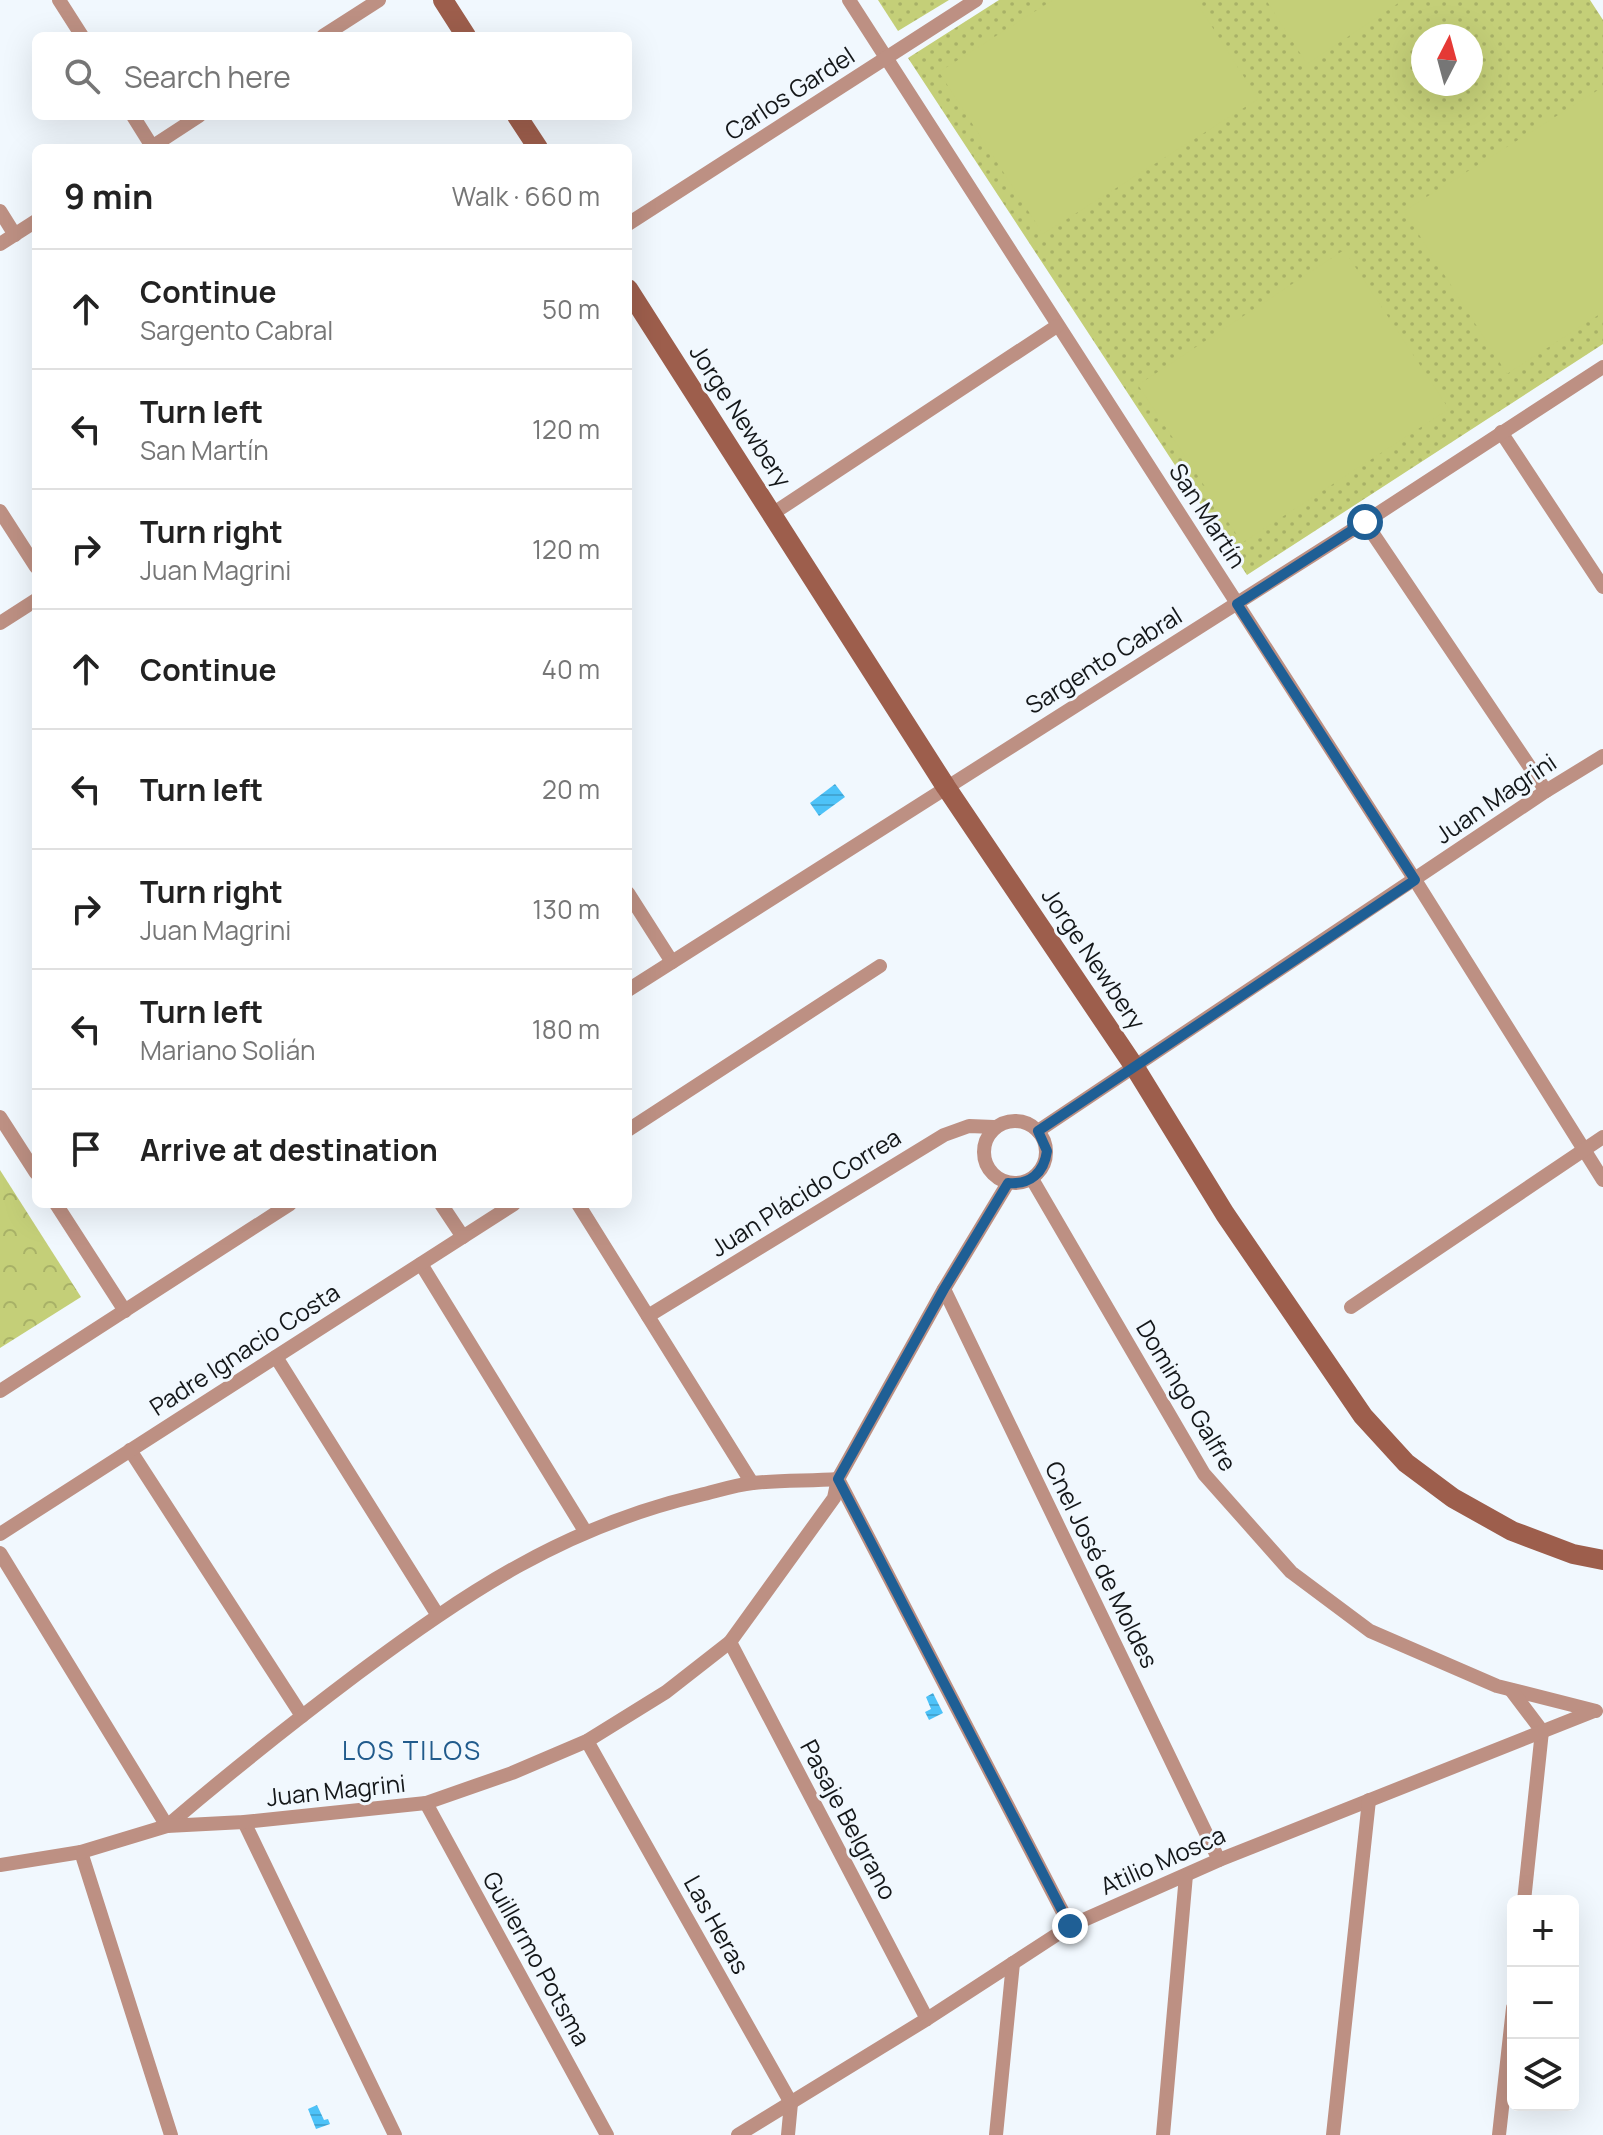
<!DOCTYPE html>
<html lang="en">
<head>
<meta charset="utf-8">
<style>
	body { margin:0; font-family:Manrope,sans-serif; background:#f2f2f2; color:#222 }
	.controls { position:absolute; right:24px; bottom:24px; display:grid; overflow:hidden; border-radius:12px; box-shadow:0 8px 32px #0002 }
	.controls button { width:72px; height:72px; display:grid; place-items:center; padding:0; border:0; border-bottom:2px solid #e0e0e0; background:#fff; color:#222; font:40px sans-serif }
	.compass { position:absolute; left:1411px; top:24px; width:72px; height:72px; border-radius:50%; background:#fff; box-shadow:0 8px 32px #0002; rotate:6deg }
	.stop { position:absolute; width:24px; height:24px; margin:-18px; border:6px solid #1f5f95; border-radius:50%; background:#fff }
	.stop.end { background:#1f5f95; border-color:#fff; box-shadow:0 2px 8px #0008 }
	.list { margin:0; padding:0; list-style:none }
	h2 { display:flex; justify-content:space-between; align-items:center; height:104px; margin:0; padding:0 32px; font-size:34px }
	h2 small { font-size:26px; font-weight:400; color:#767676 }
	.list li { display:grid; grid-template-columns:52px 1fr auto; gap:24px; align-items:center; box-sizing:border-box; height:120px; padding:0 32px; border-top:2px solid #e0e0e0 }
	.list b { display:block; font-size:30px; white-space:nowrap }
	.list p { margin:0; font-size:26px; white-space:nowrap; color:#767676 }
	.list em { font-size:26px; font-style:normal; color:#767676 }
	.icon { flex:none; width:44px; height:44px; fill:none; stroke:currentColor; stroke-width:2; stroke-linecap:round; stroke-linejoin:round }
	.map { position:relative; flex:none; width:1603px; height:2135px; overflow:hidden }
	.search { position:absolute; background:#fff; box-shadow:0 8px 32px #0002; left:32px; top:32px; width:600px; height:88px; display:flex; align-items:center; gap:20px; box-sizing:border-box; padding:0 28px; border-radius:12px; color:#767676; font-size:30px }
	.panel { position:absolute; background:#fff; box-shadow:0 8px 32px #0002; left:32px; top:144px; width:600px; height:1064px; border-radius:12px }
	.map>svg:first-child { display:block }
	.grass { fill:url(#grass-dots); fill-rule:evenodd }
	.park { fill:url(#park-crowns) }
	.pitch { fill:#c4cf78 }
	.water { fill:url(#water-rules) }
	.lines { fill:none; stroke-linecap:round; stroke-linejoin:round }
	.street { stroke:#bd9083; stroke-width:14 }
	.secondary { stroke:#9d5e4c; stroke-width:20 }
	.route { stroke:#1f5f95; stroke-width:10 }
	.labels { text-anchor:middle; stroke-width:6; stroke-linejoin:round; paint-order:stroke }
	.street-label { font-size:24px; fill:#141719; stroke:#f1f8fe }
	.neighbourhood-label { font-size:26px; letter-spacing:2px; fill:#215b8c; stroke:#f1f8fe }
</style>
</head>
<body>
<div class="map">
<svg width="1603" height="2135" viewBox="0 0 1603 2135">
	<defs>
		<pattern id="grass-dots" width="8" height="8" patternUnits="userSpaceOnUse" patternTransform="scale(2)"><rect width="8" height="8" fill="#c4cf78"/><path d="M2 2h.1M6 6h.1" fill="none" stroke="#a8b167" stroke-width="1.8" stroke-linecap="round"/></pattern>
		<pattern id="park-crowns" width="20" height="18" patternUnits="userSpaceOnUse" patternTransform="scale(2)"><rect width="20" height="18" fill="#c4cf78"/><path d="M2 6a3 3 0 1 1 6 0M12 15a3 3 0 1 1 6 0" fill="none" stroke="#a8b167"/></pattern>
		<pattern id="water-rules" width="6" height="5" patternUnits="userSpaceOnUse" patternTransform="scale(2)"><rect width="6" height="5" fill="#4dc2f8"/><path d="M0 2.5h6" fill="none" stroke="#42a6d4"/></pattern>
	</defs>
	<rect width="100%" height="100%" fill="#f1f8fe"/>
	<!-- grass -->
	<g class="grass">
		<polygon points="878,0 949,0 898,31"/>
		<path d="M999,0h591l13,20v324l-356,231 -339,-517zM1423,36h48v48h-48z"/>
	</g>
	<!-- park -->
	<polygon class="park" points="0,1170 81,1297 0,1348"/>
	<!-- pitch -->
	<g class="pitch">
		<polygon points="1053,0 1195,0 1258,99 1043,234 939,72"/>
		<polygon points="1266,0 1403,0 1307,64"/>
		<polygon points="1603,87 1603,312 1507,374 1404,211"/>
		<polygon points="1344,250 1449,409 1242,543 1138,385"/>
	</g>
	<!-- water -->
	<g class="water">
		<polygon points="835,784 845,797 819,816 810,803"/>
		<polygon points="933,1693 943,1713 929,1720 925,1712 931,1709 926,1697"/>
		<polygon points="317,2105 324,2120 328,2119 330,2124 316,2129 308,2109"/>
	</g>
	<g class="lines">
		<!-- street -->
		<g class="street">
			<polyline points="59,0 82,36"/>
			<polyline points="849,0 1415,880 1603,1180"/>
			<polyline points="323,36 379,0"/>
			<polyline points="133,116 153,148"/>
			<polyline points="150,148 199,116"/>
			<polyline points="0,211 15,235"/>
			<polyline points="628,224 976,0"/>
			<polyline points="0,244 36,221"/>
			<polyline points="1501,432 1603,587"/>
			<polyline points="0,511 36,567"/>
			<polyline points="772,514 1057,326"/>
			<polyline points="1365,522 1546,791"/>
			<polyline points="0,623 36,600"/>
			<polyline points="628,893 672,962"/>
			<polyline points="628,990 1365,522 1603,367"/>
			<polyline points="0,1117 36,1173"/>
			<circle cx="1015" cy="1152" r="31"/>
			<polyline points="628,1130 880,966"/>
			<polyline points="1038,1131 1546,791 1603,756"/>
			<polyline points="1032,1179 1204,1474 1291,1572 1370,1631 1497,1686 1596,1711"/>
			<polyline points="56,1204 125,1311"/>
			<polyline points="441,1204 463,1237"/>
			<polyline points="578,1204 752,1483"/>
			<polyline points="421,1264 585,1531"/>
			<polyline points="944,1289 1219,1860"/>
			<polyline points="1351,1307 1603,1137"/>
			<polyline points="648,1316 944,1135 969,1126 994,1127"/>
			<polyline points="276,1357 437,1614"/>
			<polyline points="0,1391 290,1204"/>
			<polyline points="130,1450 302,1716"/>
			<polyline points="0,1534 514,1204"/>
			<path d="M0,1553l167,273c62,-53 125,-103 190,-152 110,-82 207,-147 343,-179 17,-4 35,-10 53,-12 28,-3 57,-2 85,-4l232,447"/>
			<polyline points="730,1642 927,2019"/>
			<polyline points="1511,1690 1542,1731 1524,1901"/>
			<polyline points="587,1741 791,2103 788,2135"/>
			<polyline points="426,1803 607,2135"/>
			<polyline points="244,1822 395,2135"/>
			<polyline points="81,1852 171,2135"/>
			<polyline points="0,1865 81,1852 167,1826 244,1822 426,1803 512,1773 587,1741 666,1692 730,1642 834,1498 838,1479 944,1289 1008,1183"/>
			<polyline points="738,2135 927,2019 1070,1926 1219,1860 1594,1711"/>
			<polyline points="996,2135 1013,1963"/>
			<polyline points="1163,2135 1186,1875"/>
			<polyline points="1333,2135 1369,1800"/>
			<polyline points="1499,2135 1513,2008"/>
		</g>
		<!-- secondary -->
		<g class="secondary">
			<polyline points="443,0 466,36"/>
			<polyline points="517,116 538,148"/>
			<polyline points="628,289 946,787 1134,1066 1225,1214 1363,1416 1406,1463 1453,1498 1512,1531 1573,1554 1603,1560"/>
		</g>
	</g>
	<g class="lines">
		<!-- route -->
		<path class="route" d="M1070,1926l-232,-447 106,-190 64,-106c22,2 36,-10 39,-32l-9,-20 377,-251 -178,-276 128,-82"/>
	</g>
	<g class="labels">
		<!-- street labels -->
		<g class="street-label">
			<text transform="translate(790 94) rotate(-33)" y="8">Carlos Gardel</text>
			<text transform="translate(740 416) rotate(57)" y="8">Jorge Newbery</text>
			<text transform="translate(1207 516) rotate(57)" y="8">San Martín</text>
			<text transform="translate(1104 661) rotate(-32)" y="8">Sargento Cabral</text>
			<text transform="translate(1496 799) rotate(-34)" y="8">Juan Magrini</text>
			<text transform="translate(1093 959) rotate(56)" y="8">Jorge Newbery</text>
			<text transform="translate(806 1193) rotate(-32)" y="8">Juan Plácido Correa</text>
			<text transform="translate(245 1350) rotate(-33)" y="8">Padre Ignacio Costa</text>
			<text transform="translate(1186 1396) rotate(59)" y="8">Domingo Galfre</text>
			<text transform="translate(1101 1565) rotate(64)" y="8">Cnel José de Moldes</text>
			<text transform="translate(336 1791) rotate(-6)" y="8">Juan Magrini</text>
			<text transform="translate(848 1820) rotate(62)" y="8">Pasaje Belgrano</text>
			<text transform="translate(1163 1861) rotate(-24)" y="8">Atilio Mosca</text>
			<text transform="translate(716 1925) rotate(61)" y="8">Las Heras</text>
			<text transform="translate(536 1959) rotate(61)" y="8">Guillermo Potsma</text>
		</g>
		<!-- neighbourhood labels -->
		<g class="neighbourhood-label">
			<text x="412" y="1760">LOS TILOS</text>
		</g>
	</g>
</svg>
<div class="controls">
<button>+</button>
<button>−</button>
<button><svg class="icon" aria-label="layers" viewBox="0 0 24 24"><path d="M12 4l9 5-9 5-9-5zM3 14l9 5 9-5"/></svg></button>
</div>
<svg class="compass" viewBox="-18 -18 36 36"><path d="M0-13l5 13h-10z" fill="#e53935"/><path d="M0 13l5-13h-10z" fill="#767676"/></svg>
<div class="stop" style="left:1365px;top:522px"></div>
<div class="stop end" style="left:1070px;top:1926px"></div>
<div class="search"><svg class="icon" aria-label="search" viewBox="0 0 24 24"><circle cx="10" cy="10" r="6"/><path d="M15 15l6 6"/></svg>Search here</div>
<section class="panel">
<h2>9 min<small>Walk · 660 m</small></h2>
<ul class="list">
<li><svg class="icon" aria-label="ahead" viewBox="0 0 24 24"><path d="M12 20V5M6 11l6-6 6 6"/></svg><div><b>Continue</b><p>Sargento Cabral</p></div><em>50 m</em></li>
<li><svg class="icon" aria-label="left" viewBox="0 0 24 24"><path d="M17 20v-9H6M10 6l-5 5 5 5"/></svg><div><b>Turn left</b><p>San Martín</p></div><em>120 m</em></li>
<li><svg class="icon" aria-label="right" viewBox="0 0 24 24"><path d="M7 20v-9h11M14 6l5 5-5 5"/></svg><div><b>Turn right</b><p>Juan Magrini</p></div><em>120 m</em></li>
<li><svg class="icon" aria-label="ahead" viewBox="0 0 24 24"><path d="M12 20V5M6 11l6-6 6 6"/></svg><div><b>Continue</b></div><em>40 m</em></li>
<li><svg class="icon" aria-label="left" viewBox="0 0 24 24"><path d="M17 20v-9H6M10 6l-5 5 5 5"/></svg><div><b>Turn left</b></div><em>20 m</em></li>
<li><svg class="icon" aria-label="right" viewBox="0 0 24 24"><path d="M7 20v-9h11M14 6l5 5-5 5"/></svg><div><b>Turn right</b><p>Juan Magrini</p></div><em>130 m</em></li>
<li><svg class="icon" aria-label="left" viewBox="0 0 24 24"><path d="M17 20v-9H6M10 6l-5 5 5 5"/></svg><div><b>Turn left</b><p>Mariano Solián</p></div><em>180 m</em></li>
<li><svg class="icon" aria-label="arrive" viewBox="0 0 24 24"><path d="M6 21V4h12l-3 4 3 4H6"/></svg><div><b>Arrive at destination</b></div></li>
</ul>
</section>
</div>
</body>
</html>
